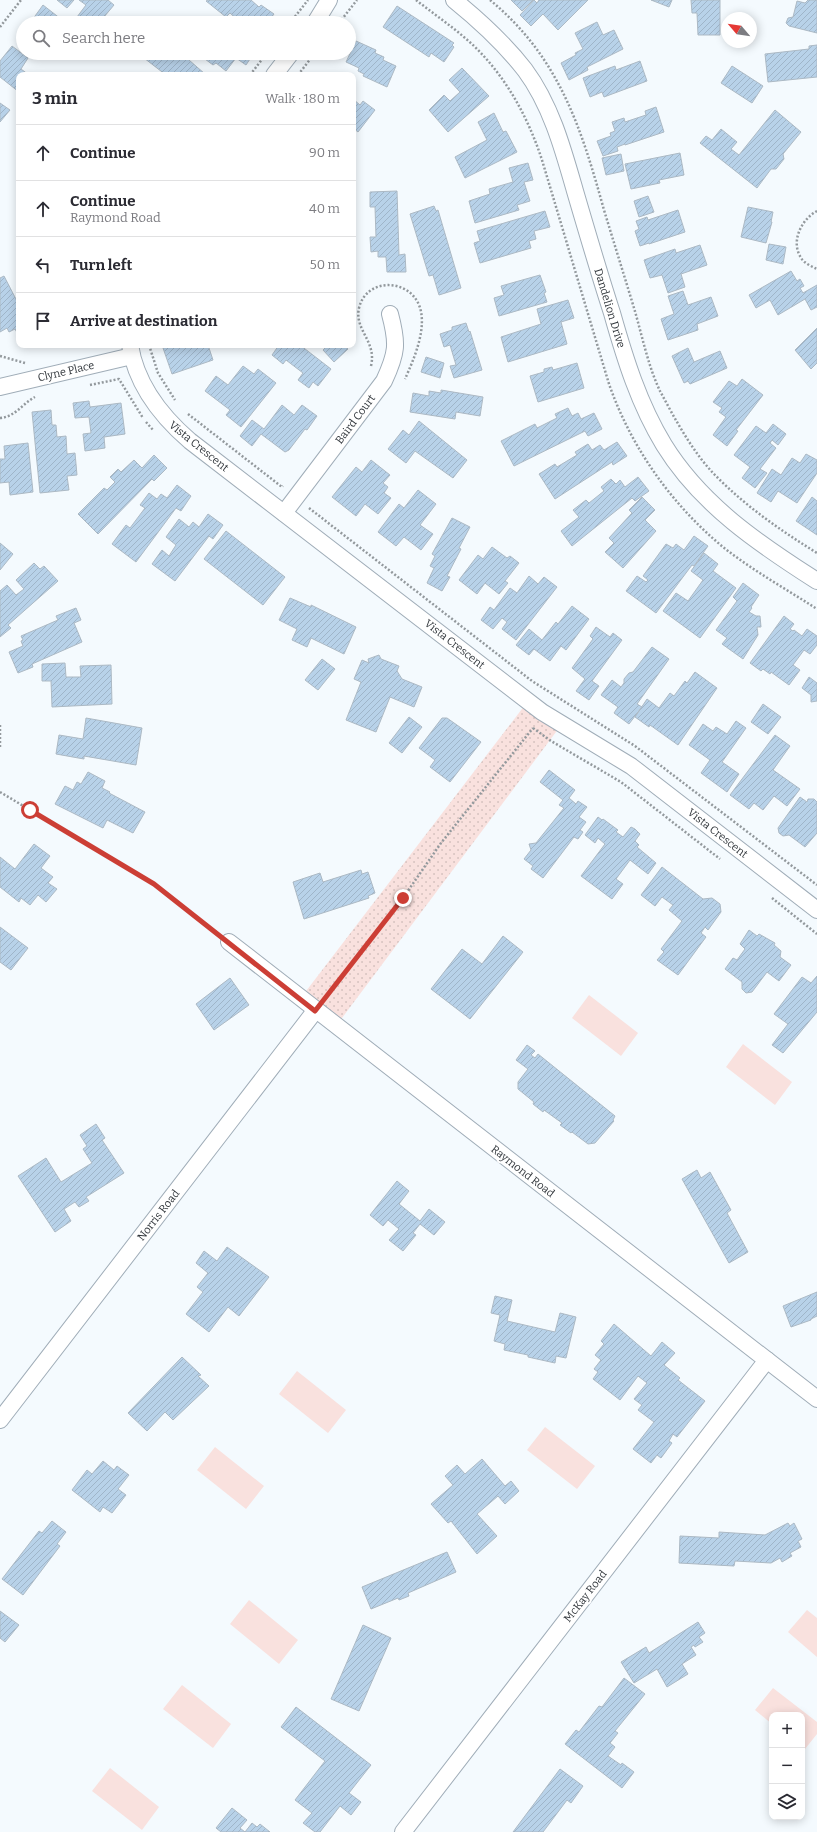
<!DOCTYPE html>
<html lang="en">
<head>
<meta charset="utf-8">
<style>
	body { margin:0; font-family:Bitter,serif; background:#f2f2f3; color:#2b2b33 }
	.controls { position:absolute; right:12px; bottom:12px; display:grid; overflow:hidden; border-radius:8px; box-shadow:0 2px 10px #0003 }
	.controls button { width:36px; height:36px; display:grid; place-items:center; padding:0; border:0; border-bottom:1px solid #e1e1e2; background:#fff; color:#2b2b33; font:20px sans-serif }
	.compass { position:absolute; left:721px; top:12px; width:36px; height:36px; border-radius:50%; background:#fff; box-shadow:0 2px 10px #0003; rotate:299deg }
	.stop { position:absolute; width:12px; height:12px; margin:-9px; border:3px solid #cc3e35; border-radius:50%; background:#fff }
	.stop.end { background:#cc3e35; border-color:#fff; box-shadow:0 1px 4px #0008 }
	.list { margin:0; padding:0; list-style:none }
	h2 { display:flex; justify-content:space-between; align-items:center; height:52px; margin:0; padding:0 16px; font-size:17px }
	h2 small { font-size:13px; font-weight:400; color:#7c7c81 }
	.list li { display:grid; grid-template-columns:26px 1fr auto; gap:12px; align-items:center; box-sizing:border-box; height:56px; padding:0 16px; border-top:1px solid #e1e1e2 }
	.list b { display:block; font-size:15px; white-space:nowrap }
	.list p { margin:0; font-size:13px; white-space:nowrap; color:#7c7c81 }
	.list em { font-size:13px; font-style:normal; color:#7c7c81 }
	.icon { flex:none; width:22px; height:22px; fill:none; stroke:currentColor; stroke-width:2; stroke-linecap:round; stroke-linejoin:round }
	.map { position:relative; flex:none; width:817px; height:1832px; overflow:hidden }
	.search { position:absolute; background:#fff; box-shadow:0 2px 10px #0003; left:16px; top:16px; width:340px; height:44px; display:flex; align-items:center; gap:10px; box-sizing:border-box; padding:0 14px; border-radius:22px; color:#7c7c81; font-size:15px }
	.panel { position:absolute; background:#fff; box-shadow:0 2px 10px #0003; left:16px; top:72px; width:340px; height:276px; border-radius:8px }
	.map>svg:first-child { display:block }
	.grass { fill:#f9e1de }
	.park { fill:url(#park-dots) }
	.building { fill:url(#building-hatch); stroke:#acb9c4 }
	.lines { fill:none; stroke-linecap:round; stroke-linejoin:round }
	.minor-casing { stroke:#a0adb8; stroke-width:18 }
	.path { stroke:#93999d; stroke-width:2.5; stroke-dasharray:2 2; stroke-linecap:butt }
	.minor { stroke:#fff; stroke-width:16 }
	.route { stroke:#cc3e35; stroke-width:5 }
	.labels { text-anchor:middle; stroke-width:4; stroke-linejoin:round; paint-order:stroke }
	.street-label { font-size:11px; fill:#32373c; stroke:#fff }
</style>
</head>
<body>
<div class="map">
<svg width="817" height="1832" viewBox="0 0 817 1832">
	<defs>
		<pattern id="park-dots" width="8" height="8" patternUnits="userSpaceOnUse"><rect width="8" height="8" fill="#f9e1de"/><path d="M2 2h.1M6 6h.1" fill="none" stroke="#d6c2bf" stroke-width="1.8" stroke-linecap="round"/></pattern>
		<pattern id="building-hatch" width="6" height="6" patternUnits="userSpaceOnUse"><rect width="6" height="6" fill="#b8d2e9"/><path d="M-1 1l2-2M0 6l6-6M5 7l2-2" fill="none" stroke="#9fb5c9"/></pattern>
	</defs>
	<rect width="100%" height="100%" fill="#f4fafe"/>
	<!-- grass -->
	<g class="grass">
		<polygon points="589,995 638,1033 621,1056 572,1018"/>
		<polygon points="743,1044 792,1082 775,1105 726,1067"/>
		<polygon points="297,1371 346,1410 328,1433 279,1394"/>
		<polygon points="545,1427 595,1466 577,1489 527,1450"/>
		<polygon points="215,1447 264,1486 246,1509 197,1470"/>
		<polygon points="249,1600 298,1640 279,1664 230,1624"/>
		<polygon points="807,1610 817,1618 817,1657 788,1632"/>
		<polygon points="182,1685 231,1724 213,1748 163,1709"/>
		<polygon points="773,1688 817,1722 817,1734 805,1749 802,1747 802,1715 772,1715 772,1724 755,1710"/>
		<polygon points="110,1768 159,1807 142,1830 92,1791"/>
	</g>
	<!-- park -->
	<polygon class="park" points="528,701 562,724 336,1026 300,999"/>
	<!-- building -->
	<g class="building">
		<polygon points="57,0 74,0 67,8"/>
		<polygon points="79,0 108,0 114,5 99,23 77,23 74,21 86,5"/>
		<polygon points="208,0 251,0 259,7 261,5 274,14 267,23 255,23 250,20 247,23 241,23 230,13 226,17 206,1"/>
		<polygon points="511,0 533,0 522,11"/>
		<polygon points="534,0 537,3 539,0 588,0 558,30 543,14 531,26 520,15"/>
		<polygon points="651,0 672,0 669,7"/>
		<polygon points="691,0 720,0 720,35 698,35 697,13 692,13"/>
		<polygon points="808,0 817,0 817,33 789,26 786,23 788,18 793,17 797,1 805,3"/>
		<polygon points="43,5 66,23 30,23"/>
		<polygon points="397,6 454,43 452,45 454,47 444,62 431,53 429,57 383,27"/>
		<polygon points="597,22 603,35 614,30 623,49 587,67 588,70 569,80 561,63 576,55 575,53 583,49 575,33"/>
		<polygon points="356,41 376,50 375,53 384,57 383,60 396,66 387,87 363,76 364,74 358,71 359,68 346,62"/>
		<polygon points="817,45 817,77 768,82 765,54 809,49 809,46"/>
		<polygon points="12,46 28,58 21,69 29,75 19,75 19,92 0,77 0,61"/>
		<polygon points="148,53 181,53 205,74 204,75 166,75 144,58"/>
		<polygon points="197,53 254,53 246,65 236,58 226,71 216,63 213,65"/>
		<polygon points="640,61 647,81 604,97 602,92 590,97 583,78 615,66 616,70"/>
		<polygon points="732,66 763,86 752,103 721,83"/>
		<polygon points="462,68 489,96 448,132 429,110 444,95 450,101 460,92 449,80"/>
		<polygon points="353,99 360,105 363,101 375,110 358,132 353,128"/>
		<polygon points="0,103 10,110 0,122"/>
		<polygon points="656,107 664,132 625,145 625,144 617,147 618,151 603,156 597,141 611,136 610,133 615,131 612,122 624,118 625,122 646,115 645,111"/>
		<polygon points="775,110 801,132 783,154 784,159 776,169 771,169 757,188 700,143 706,136 712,140 721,129 737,142 731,149 739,155"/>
		<polygon points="494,113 503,132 506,131 517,152 465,178 455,157 487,140 478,122"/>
		<polygon points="680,153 684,175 659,180 660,183 631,189 625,164"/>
		<polygon points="621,154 624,171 606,175 602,158"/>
		<polygon points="528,163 533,180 524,182 530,201 517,205 519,210 475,223 469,201 490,194 489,189 513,182 509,168"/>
		<polygon points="397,191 399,255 405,254 406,272 387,272 386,257 378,257 378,251 371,252 370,237 376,237 375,207 370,207 370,192"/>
		<polygon points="648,196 654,212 639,217 634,201"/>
		<polygon points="434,206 436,211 438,210 461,288 439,295 433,275 429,276 410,214"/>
		<polygon points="748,207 773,212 771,222 772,222 766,243 741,237"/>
		<polygon points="678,210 685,232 649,244 649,243 640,246 635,231 639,229 636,221 647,217 648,220"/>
		<polygon points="545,211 550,227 534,231 536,239 529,241 531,248 480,263 474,243 480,241 477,231"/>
		<polygon points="769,244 786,247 783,264 766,260"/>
		<polygon points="700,245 707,265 681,274 685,287 668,293 662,275 650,278 644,260 675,249 676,253"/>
		<polygon points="791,271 797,281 800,279 804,286 800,288 803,293 817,285 817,307 811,310 805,299 778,315 770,300 756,308 749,295"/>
		<polygon points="540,275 546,292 544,293 547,302 499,316 494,298 504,295 501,286"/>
		<polygon points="4,276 19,305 19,336 15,329 9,332 7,328 0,332 0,278"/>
		<polygon points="683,291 688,305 711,297 718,316 697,324 698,330 668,340 661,319 674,314 668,296"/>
		<polygon points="568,300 574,318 561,322 567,344 508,362 501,337 541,324 537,309"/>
		<polygon points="466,323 469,332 470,331 482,370 454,378 450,366 456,365 450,345 444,347 440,334 452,330 452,327"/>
		<polygon points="817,328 817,363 811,369 795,350"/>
		<polygon points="162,345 208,345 213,360 172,374"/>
		<polygon points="279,345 300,345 331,369 318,386 313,382 309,388 298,380 303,373 286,360 283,364 272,355"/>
		<polygon points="322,345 343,345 348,349 334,362 323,350 325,348"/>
		<polygon points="688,348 694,362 720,351 727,368 690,384 688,381 684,383 672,356"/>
		<polygon points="426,357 444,363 440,378 421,372"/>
		<polygon points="577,363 584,388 538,402 530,376 544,372 544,369 552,367 553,370"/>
		<polygon points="243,366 254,374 258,369 276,383 241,427 226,415 230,410 205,391 216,376 228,385"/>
		<polygon points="742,379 763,395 736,430 738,431 727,446 713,435 726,417 719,412 722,408 713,402 729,381 737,386"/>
		<polygon points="441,390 483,397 480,416 456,412 455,419 410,412 413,393 429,396 429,391 441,393"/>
		<polygon points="89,401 90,407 121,403 125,434 104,437 105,448 85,451 83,434 91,433 89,417 75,418 73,403"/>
		<polygon points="282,405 294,415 302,405 317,416 307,430 305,429 289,450 285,452 261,434 252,446 240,436 252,420 264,429"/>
		<polygon points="568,408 572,416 578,413 581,419 594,413 602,429 588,436 585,431 514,466 501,441 535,424 537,428 557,418 555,414"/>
		<polygon points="51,410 52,425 56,425 57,437 66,436 67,454 75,453 77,475 67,476 69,490 40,493 32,412"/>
		<polygon points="419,421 467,460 453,478 415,451 406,463 388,449 403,430 409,435"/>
		<polygon points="773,424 786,434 778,445 772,440 770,443 776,448 760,469 767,473 755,488 742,478 750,467 734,455 756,426 766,433"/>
		<polygon points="617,442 627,456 613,465 612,462 555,499 539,474 555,464 557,467 577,455 575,452 588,444 592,450 600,445 604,450"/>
		<polygon points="28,443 33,492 10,495 9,482 0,483 0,459 5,459 4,446"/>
		<polygon points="806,454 817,460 817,473 797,503 778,491 771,502 757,493 772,469 781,475 792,458 800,463"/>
		<polygon points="154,455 167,468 154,481 152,479 98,534 78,514 104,488 107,490 115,482 110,477 118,469 121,472 134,460 142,468"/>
		<polygon points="371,460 390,475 383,483 388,487 384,493 391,498 378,514 365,504 356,516 332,497 356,467 362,472"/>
		<polygon points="638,477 649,491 635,501 632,498 572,546 561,531 579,517 573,510 586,500 589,503 604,491 601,487 611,479 616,484 620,480 625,487"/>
		<polygon points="177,485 191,496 181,511 176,508 136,562 112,544 126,525 130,528 145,508 140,505 149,493 157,499 161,494 167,498"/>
		<polygon points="418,490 436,504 420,525 433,534 421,550 404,537 396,546 378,532 399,504 404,508"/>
		<polygon points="642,497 655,510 645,520 656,531 623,568 605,552 614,543 609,538 632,513 629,510"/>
		<polygon points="812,497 817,501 817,535 796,521"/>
		<polygon points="208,514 223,525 213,539 209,536 175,581 152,564 162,550 169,556 176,545 166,537 179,519 189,527 193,522 199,527"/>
		<polygon points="452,518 470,527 459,548 461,549 447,576 450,577 442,591 427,583 434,568 430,566 435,556 432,554"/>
		<polygon points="226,531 285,577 263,605 204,559"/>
		<polygon points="694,536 708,546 694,566 692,565 656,613 626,591 637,576 646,582 648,580 643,576 666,544 673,548 676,544 684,550"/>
		<polygon points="0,543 13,554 0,570"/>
		<polygon points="492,547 507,558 510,556 519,563 505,581 508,583 499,594 485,583 477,594 459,580 478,555 483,559"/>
		<polygon points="704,553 718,564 713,571 736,588 700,638 663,611 676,593 688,601 703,580 691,571"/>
		<polygon points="34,563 40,569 44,566 58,581 8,625 11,628 0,637 0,591 7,585 16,595 24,589 16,580"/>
		<polygon points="529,576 538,584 544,577 557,587 516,640 502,629 507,622 502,618 493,629 481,620 490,607 494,610 510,588 517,593"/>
		<polygon points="743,583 759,595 751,607 752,608 749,612 756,616 760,616 761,627 757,627 758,635 743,659 722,644 727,638 716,630 737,601 733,597"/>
		<polygon points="290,598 311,607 311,605 356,627 344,654 311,638 307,647 292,640 297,629 279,620"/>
		<polygon points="572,606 589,619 566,650 561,646 550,661 534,649 529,655 516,645 529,629 542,640 556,622 558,624"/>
		<polygon points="76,608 81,620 74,623 82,642 32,664 33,667 18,673 9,652 23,646 21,641 23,640 21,636 58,620 56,616"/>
		<polygon points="784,616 794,624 790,629 793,631 794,630 802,636 807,629 817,636 817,645 810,654 804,650 793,665 800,670 789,685 771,672 770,674 763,669 761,671 750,663"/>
		<polygon points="596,627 610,637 613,633 622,640 592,681 599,686 589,700 576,691 585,679 572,668 593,639 590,636"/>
		<polygon points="652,647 669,659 637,704 642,707 629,724 614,713 618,707 601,695 612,680 621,687 624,683 624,679 629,673 633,672"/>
		<polygon points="379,655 381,659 399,666 397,671 402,679 422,687 414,707 390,697 376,732 346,720 361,682 354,679 362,660 369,663 368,659"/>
		<polygon points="322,659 335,669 318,690 305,680"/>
		<polygon points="65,663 66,677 81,677 80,666 111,665 112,704 52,707 51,681 42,681 42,664"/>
		<polygon points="695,672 717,688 678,745 650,725 649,727 635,717 647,699 659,708 670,693 674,696 685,681 687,683"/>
		<polygon points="809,677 817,683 817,701 811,702 811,695 802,688"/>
		<polygon points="763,704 781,717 768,734 751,722"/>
		<polygon points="409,717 422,727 402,753 389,743"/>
		<polygon points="86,718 142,728 136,765 84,756 84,759 56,754 59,735 83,739"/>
		<polygon points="442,718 447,718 481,742 450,782 430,767 435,760 419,748"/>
		<polygon points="736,721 746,728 722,762 739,774 727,792 701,773 710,760 689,745 703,724 713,731 716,727 727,734"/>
		<polygon points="775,735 790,746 773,770 800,789 787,806 774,796 763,810 754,803 749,809 730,795"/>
		<polygon points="549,770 575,790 569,798 576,804 578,801 587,807 579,817 586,822 580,830 583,832 578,839 574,837 543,878 531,869 533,866 524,859 531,850 529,844 536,843 564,808 559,805 563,800 540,782"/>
		<polygon points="88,772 105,781 102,788 110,792 109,793 145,812 133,833 107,820 103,828 55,804 65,786 73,790 77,782 81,784"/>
		<polygon points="800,797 807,802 808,799 814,799 817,802 817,833 805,847 789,835 783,836 779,833 778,828"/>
		<polygon points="598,817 602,820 603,819 618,830 616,832 623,837 631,827 635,829 640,834 635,841 639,845 637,847 656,863 648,874 630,860 616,879 623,884 612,899 581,876 605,844 598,838 595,843 585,835"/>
		<polygon points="34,844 50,856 41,868 53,877 48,883 57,889 46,902 38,895 30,905 21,898 19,902 0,887 0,857 15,869"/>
		<polygon points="662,867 703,899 712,898 720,904 721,912 708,930 705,927 701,933 706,937 678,975 657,960 664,952 661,949 682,921 669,910 673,905 662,897 655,906 641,895"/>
		<polygon points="361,870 362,874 368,872 375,893 368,896 369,898 304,919 293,882 320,873 323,882"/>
		<polygon points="0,927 28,948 11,970 0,962"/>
		<polygon points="749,930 757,936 759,934 775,943 774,945 781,951 780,957 791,965 779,981 767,972 752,992 746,993 742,989 742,982 725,969 733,958 737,960 745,949 740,944"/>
		<polygon points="503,936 523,952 470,1019 431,989 462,949 482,964"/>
		<polygon points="817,976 817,1012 783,1053 772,1045 788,1024 774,1014 802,977 811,983"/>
		<polygon points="230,978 249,1005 214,1030 196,1004"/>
		<polygon points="527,1045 535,1051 531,1055 535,1058 538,1054 615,1116 613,1120 614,1121 595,1143 588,1144 572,1132 571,1133 560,1125 562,1123 544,1110 543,1112 533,1104 534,1102 518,1089 518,1082 528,1069 516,1060"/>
		<polygon points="96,1124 105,1138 102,1140 124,1173 86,1197 89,1201 79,1207 75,1202 64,1209 71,1221 55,1232 18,1176 46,1158 61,1182 92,1163 83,1149 87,1146 80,1135"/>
		<polygon points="697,1170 701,1178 710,1172 731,1210 727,1213 748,1252 729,1263 682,1179"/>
		<polygon points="397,1181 409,1191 399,1204 420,1221 429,1209 445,1222 434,1235 420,1224 413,1233 416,1235 403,1251 389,1240 399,1229 388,1220 383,1226 370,1215"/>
		<polygon points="227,1247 269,1277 239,1316 228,1307 209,1332 186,1314 203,1292 197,1287 208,1273 196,1263 204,1251 217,1261"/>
		<polygon points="817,1292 817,1316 811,1319 811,1320 791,1327 783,1306"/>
		<polygon points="495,1296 512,1300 507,1321 555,1332 560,1313 576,1317 566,1358 556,1356 555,1363 528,1357 528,1355 504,1350 505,1344 494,1341 500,1315 491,1313"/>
		<polygon points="614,1324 651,1356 662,1342 675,1353 664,1365 680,1378 678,1380 705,1401 677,1437 673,1434 669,1441 672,1443 661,1458 657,1455 651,1463 633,1449 654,1422 638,1410 642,1405 634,1399 647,1383 638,1376 620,1400 593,1379 598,1372 594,1369 601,1360 595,1355 604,1344 601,1341"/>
		<polygon points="182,1357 201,1375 198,1376 209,1386 173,1420 165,1412 147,1431 128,1413"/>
		<polygon points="482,1459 505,1486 511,1481 519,1491 505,1504 498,1496 477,1514 497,1536 477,1554 451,1521 448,1523 431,1504 453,1485 445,1476 457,1465 465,1474"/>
		<polygon points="103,1461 114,1470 117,1466 129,1475 118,1489 126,1495 112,1513 103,1507 100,1512 72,1490 87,1470 92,1474"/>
		<polygon points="52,1521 66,1532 57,1544 60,1546 23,1595 2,1579 39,1531 42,1533"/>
		<polygon points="788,1523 790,1526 794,1523 802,1539 798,1541 801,1547 790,1553 792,1556 782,1562 780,1558 771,1563 735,1561 734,1566 679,1563 680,1536 719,1538 719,1532 765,1535"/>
		<polygon points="447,1552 456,1572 408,1593 409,1596 399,1600 398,1598 371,1609 362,1587"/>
		<polygon points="0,1611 19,1625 5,1642 0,1638"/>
		<polygon points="698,1622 705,1633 699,1637 703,1642 695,1647 694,1645 691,1647 696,1655 682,1664 688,1674 667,1687 657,1669 634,1683 621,1662 646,1647 649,1653"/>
		<polygon points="363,1625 391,1638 359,1711 331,1699"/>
		<polygon points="624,1678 645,1694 615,1731 618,1733 610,1743 615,1747 608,1756 621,1765 622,1763 634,1772 622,1788 565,1744 576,1730 579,1732 599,1706 602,1707"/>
		<polygon points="296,1707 371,1765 349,1793 361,1802 351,1815 340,1806 320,1832 315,1832 303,1823 312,1813 295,1800 325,1761 281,1727"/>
		<polygon points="560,1769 583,1786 571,1803 567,1800 543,1832 513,1832"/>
		<polygon points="232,1808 247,1820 240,1828 245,1832 252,1823 257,1827 260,1824 270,1832 221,1832 216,1828"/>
	</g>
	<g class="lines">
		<!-- minor casing -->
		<g class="minor-casing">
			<g id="minor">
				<path d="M454,0c26,21 50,43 71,70 26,35 38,79 50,121 12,41 24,82 37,122 13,46 27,91 52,132 37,60 95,99 153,136"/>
				<polyline points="315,23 329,0"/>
				<polyline points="274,75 291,53"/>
				<path d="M130,345c6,39 31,71 60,96l352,271 89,54 186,144"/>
				<polyline points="0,387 132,356"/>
				<path d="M284,513l100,-132c13,-28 14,-37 6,-67"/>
				<polyline points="229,942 817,1399"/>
				<polyline points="0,1420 315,1011"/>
				<polyline points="403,1832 767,1360"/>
			</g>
		</g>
		<!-- path -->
		<g class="path">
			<path d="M416,0c19,15 40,29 58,46 32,31 54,71 68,114l67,224c22,63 62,120 114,163 29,23 63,42 94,62"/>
			<path d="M490,0c69,57 91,127 114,210 10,33 20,65 30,98 8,27 14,58 26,83 15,28 32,60 54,83 31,32 66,56 103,79"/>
			<polyline points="290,23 308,0"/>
			<polyline points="339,23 357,0"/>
			<polyline points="0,27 21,0"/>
			<polyline points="250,75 267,53"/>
			<polyline points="298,75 315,53"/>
			<path d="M817,211c-15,8 -26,29 -17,45 3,7 11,10 17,13"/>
			<polyline points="149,345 158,373 175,400"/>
			<polyline points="0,356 25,363"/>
			<path d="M371,366c6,-25 -17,-36 -12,-58 7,-30 49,-30 60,-3 9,22 -5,54 -14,74"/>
			<polyline points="90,385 119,379 143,418"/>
			<polyline points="188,414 282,487 283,486"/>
			<path d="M0,418c15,-1 22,-14 35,-21"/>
			<polyline points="146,422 153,430"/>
			<polyline points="309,508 532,681 635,746 817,885"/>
			<polyline points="0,725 0,748"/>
			<polyline points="533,728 551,741 621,782 720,859"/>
			<polyline points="0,792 154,884 216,932"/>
			<polyline points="772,898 817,934"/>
			<polyline points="325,998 403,898 441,843 533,728"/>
		</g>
		<!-- minor -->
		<use href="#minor" class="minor"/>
	</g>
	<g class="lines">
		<!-- route -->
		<polyline class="route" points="30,810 154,884 315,1011 403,898"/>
	</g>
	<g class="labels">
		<!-- street labels -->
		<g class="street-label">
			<text transform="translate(610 308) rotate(73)" y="4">Dandelion Drive</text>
			<text transform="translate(66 371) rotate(-13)" y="4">Clyne Place</text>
			<text transform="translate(355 419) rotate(-53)" y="4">Baird Court</text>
			<text transform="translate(199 446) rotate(39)" y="4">Vista Crescent</text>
			<text transform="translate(455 644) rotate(38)" y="4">Vista Crescent</text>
			<text transform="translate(718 833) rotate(38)" y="4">Vista Crescent</text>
			<text transform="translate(523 1171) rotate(38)" y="4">Raymond Road</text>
			<text transform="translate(158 1215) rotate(-52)" y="4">Norris Road</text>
			<text transform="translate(585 1596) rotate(-52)" y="4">McKay Road</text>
		</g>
	</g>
</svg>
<div class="controls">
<button>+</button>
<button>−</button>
<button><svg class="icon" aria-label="layers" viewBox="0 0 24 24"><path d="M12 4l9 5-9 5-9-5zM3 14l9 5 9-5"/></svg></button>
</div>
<svg class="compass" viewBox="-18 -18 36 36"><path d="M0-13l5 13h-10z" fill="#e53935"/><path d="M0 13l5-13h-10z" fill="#7c7c81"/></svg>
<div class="stop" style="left:30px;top:810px"></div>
<div class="stop end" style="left:403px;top:898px"></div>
<div class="search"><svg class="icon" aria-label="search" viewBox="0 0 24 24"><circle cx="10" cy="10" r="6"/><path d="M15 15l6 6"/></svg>Search here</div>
<section class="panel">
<h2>3 min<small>Walk · 180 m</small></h2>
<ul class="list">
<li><svg class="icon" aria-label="ahead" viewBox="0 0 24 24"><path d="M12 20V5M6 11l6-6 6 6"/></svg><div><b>Continue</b></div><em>90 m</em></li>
<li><svg class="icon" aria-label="ahead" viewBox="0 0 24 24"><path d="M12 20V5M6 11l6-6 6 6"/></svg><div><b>Continue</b><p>Raymond Road</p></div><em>40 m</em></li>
<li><svg class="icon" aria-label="left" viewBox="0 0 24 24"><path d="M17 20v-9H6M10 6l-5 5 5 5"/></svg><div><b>Turn left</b></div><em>50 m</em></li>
<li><svg class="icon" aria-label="arrive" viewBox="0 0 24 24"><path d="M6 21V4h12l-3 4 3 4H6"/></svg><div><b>Arrive at destination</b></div></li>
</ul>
</section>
</div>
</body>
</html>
